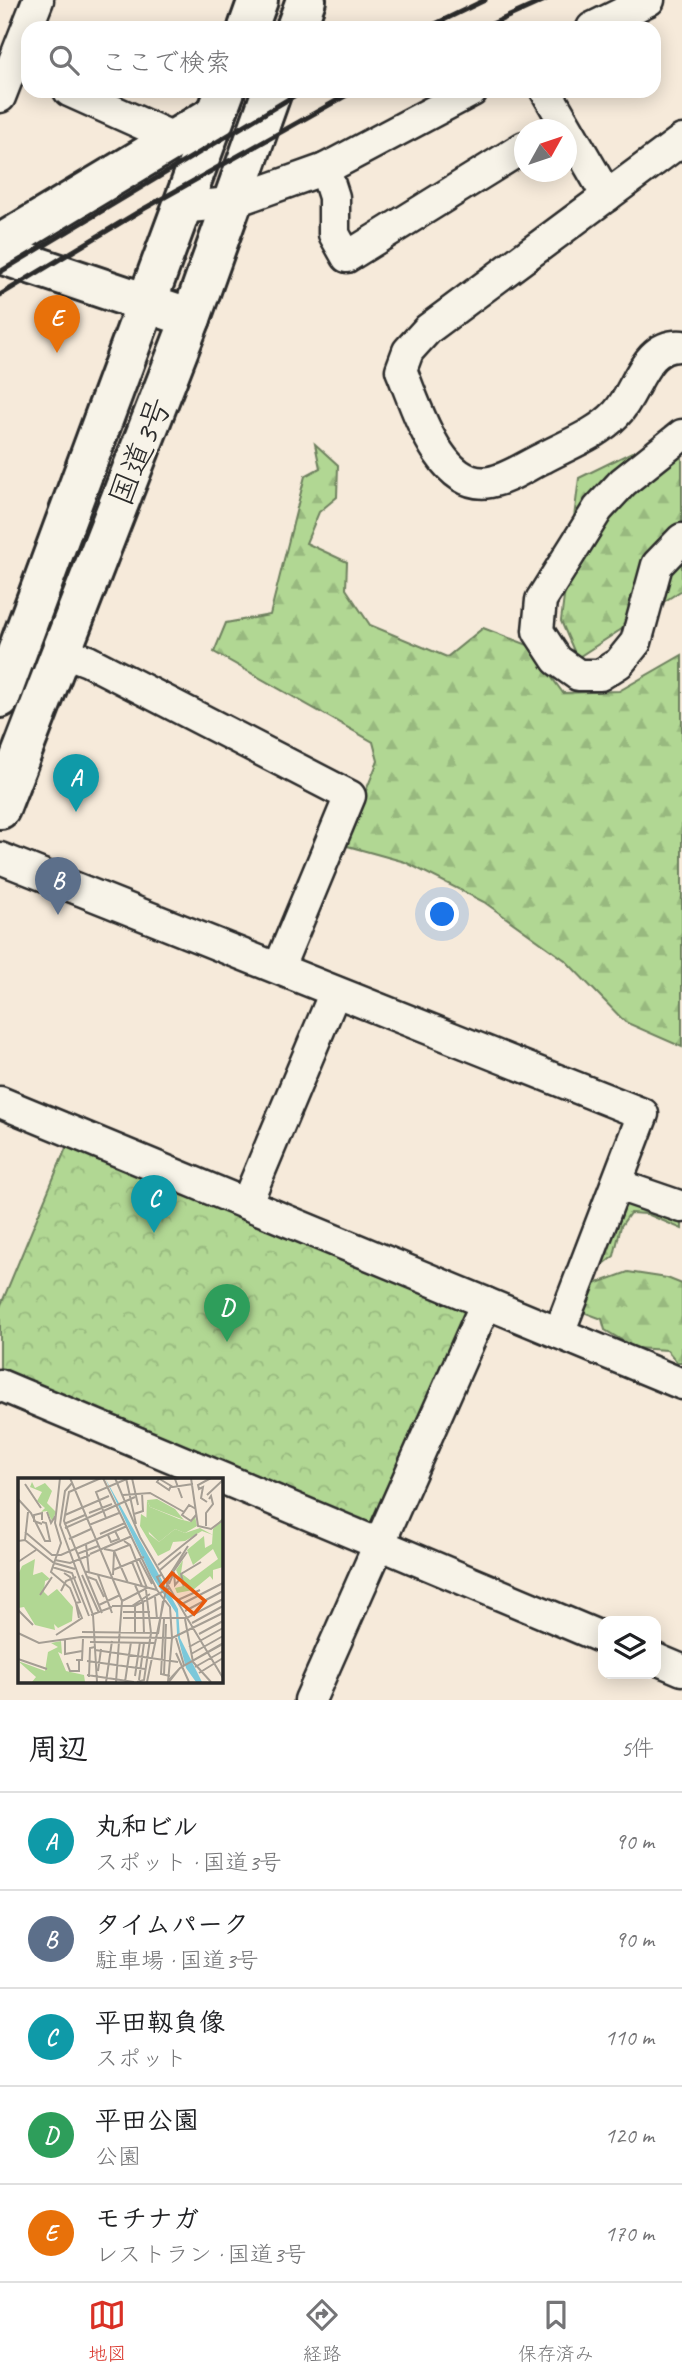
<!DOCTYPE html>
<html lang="ja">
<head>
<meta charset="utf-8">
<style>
	body { margin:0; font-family:Caveat,"Klee One",sans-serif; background:#f2f2f2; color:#202124 }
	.controls { position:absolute; right:21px; bottom:21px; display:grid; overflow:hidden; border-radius:14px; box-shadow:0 4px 18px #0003 }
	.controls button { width:63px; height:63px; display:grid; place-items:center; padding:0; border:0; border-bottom:2px solid #e0e0e0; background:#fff; color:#202124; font:35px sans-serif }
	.compass { position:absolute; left:514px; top:119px; width:63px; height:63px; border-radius:50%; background:#fff; box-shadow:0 4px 18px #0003; rotate:50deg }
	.you { position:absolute; left:443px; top:915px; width:24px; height:24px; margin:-18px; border:5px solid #fff; border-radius:50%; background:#1a73e8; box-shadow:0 0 0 10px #1a73e833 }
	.badge { display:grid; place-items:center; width:46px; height:46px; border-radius:50%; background:#d93025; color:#fff; font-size:23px; font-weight:700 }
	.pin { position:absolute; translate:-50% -58px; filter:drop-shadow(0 2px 4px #0008) }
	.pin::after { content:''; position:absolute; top:37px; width:24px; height:21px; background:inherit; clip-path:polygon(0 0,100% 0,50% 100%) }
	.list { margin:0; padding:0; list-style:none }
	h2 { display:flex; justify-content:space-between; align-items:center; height:91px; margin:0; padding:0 28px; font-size:30px }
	h2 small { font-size:23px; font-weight:400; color:#757577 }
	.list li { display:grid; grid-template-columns:46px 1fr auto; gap:21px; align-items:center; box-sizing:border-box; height:98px; padding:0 28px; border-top:2px solid #e0e0e0 }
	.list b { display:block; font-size:26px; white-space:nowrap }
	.list p { margin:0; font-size:23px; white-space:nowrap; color:#757577 }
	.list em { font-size:23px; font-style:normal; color:#757577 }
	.icon { flex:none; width:38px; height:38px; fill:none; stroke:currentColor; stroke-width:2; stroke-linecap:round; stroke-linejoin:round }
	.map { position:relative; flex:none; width:682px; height:1700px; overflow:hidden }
	.search { position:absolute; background:#fff; box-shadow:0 4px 18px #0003; left:21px; right:21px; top:21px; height:77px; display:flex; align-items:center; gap:18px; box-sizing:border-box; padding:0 24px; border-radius:21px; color:#757577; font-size:26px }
	.sheet { height:581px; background:#fff }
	nav { display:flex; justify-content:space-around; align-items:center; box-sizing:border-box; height:98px; border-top:2px solid #e0e0e0; background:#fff; font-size:19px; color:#757577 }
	nav a { display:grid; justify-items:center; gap:4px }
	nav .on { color:#d93025 }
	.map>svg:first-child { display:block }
	.forest { fill:url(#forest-firs); stroke:#6e815f; stroke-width:2 }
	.park { fill:url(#park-crowns); stroke:#6e815f; stroke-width:2 }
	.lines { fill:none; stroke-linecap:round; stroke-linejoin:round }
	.street-casing { stroke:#2b2b2b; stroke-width:35 }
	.secondary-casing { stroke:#2b2b2b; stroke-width:44 }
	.highway-casing { stroke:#2b2b2b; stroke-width:44 }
	.street { stroke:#f7f3e8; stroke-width:30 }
	.secondary { stroke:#f7f3e8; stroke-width:38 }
	.highway { stroke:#f7f3e8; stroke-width:38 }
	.rail { stroke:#2b2b2b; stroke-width:5 }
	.labels { text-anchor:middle; stroke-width:5; stroke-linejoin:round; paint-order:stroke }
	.street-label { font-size:33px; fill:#2b2b2b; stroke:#f7f3e8 }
	.inset-road { fill:none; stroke:#a59e94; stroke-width:2 }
	.view { fill:#e8590c; fill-opacity:0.15; stroke:#e8590c; stroke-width:3.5 }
	.inset-edge { fill:none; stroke:#2b2b2b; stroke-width:3.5 }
</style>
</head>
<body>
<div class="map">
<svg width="682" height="1700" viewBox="0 0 682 1700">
	<defs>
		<pattern id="forest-firs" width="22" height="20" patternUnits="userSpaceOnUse" patternTransform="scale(1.75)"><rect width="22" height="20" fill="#b1d793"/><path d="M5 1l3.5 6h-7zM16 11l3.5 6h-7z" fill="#98b97f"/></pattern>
		<pattern id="park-crowns" width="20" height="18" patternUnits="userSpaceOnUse" patternTransform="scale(1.75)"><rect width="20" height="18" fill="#b1d793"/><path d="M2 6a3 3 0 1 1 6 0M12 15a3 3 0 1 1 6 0" fill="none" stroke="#98b97f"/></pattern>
	</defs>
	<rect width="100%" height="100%" fill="#f6eada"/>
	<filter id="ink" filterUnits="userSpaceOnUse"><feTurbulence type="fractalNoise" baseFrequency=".0143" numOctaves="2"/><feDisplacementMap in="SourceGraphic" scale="14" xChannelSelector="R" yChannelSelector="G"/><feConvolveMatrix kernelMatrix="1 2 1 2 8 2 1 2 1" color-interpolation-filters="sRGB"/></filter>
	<g filter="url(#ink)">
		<!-- forest -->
		<g class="forest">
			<polygon points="315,444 338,465 337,497 319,512 306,543 347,562 346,589 370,625 447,657 483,628 528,645 563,693 619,691 682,655 682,1047 625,1022 565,960 484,902 405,862 344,845 378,761 373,742 214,652 226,623 270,615 305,476 320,468"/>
			<polygon points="632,452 682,457 682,590 577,658 561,621 579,478"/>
			<polygon points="623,1200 682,1214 682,1229 647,1214 630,1213 621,1226 614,1256 590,1275"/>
			<polygon points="628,1272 667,1278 682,1284 682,1362 677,1362 667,1350 635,1348 605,1330 602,1319 583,1312 592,1285"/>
		</g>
		<!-- park -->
		<polygon class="park" points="68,1143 467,1311 375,1532 0,1374 0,1307"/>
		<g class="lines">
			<!-- street casing -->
			<g class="street-casing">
				<g id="street">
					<polyline points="592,28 649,0"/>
					<polyline points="69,91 176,139"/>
					<polyline points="546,91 607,196"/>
					<polyline points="0,97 38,0"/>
					<path d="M682,140l-254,189 -20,22 -7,19c15,35 39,121 89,112 18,-3 36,-16 53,-24 24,-13 54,-24 73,-44 22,-22 27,-71 66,-68"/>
					<polyline points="325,169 334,197 334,234 347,257 524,147"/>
					<polyline points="180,208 230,203 325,169 472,91"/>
					<polyline points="682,435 623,482 598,509 541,600 538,631 557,660 578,675 600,675 619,663 636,642 657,565 682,539"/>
					<polyline points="59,650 88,661 350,796 279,967"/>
					<polyline points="0,858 643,1114 559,1333"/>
					<polyline points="0,1102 682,1384"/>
					<polyline points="618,1185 682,1207"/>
					<polyline points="247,1202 335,992"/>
					<polyline points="0,1385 603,1638"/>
					<polyline points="656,1659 682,1670"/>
					<polyline points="310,1700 486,1303"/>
				</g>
			</g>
			<!-- secondary casing -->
			<g class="secondary-casing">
				<g id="secondary">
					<polyline points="0,244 216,114"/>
					<polyline points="0,254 191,318"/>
				</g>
			</g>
			<!-- highway casing -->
			<g class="highway-casing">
				<g id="highway">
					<polyline points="248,28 258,0"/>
					<polyline points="296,28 306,0"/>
					<polyline points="0,698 225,91"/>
					<polyline points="0,809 191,318 272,91"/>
				</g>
			</g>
			<!-- street -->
			<use href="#street" class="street"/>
			<!-- secondary -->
			<use href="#secondary" class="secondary"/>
			<!-- highway -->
			<use href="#highway" class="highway"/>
			<!-- rail -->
			<g class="rail">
				<polyline points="427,28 485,0"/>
				<polyline points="483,28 545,0"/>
				<polyline points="0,272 302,91"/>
				<polyline points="0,295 140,211 354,91"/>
			</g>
		</g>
	</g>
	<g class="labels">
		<!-- street labels -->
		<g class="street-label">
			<text transform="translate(139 451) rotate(-68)" y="12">国道3号</text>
		</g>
	</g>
	<!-- overview -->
	<g transform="translate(18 1478)">
		<rect width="205" height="205" fill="#f6eada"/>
		<path d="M14,4l3,6 10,-5 7,8 -5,12 9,9 -4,9 -5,-10 -6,1 4,-4 -8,-7 5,-9 -12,-5zM139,21l18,10 9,11 -34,-13 -3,-7zM123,36l6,4 2,16 10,8 16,-13 10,4 15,-5 13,7 -11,-4 -17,10 -12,1 -3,8 -12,6 -18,-30zM205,39v50l-10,3v10l-3,-4 -17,14 -16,3 -2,-5 8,-2 -7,-16 7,-10 -2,13 9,7 28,-21 -5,-10 -20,16 -6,-15 17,-14 1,12 7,-4 1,-15zM17,81l-2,16 9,-3 8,7 -5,2 -1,11 4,4 9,-7 16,18 -1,14 -14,7 -4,-4 1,6 -20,-5 -11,-18 -6,1v-33l4,-9zM43,163l1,13 -4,-2 8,19 18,4 1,7h-53l4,-5 -18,-16 27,10 3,-19 10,-5 -7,-4z" fill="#b1d793"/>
		<path d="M129,22l3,7 29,12 12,3 4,-6 2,10 -12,7 -10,-4 -16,13 -13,-13z" fill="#b1d793"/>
		<path d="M87,0l73,131 2,29 22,44h-6l-10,-14 -9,-34 -1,-21 -25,-38z" fill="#7bc8da"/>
		<path class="inset-road" d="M52,0l52,123 -6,81M83,0l-32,14 -5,29 38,92M97,0l25,59 47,81 36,-19M108,0l10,46M114,0l6,27M140,0l15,9 20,-3M162,0l-5,1 7,19M173,0l7,48 13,3 12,-9M141,1l-2,3 12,8 2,-4M54,5l-7,8 -5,34 33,90 4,67M7,6l16,24M105,17l27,-2 34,19M189,17l16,-15M0,21l13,14 14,28h5l-4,-18 -4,-1M186,22l3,2 -6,-4 2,-11 -4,2 -1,-4 13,-7M29,34l4,11 5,-8M71,35l23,-9M116,36l9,-3 -1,-18M47,37l44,-19M178,37l-5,6 -9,-6 7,-10 7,4M88,40l-10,-26 33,-14M24,42v-7l-8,2v6l8,3M46,46l21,-9M71,47l30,-12M188,48v-13l7,-9 -2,-8 -2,3M47,50l70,-31M7,54l27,23h9l66,-29M82,56l25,-11M90,57l3,7 8,-3 -4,-8M51,61l22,-10M7,62l3,-28M0,63l7,-1 29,23 21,6M68,66l3,29M86,71l10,2 15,-6M96,73l14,32M59,76l21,-8M72,76l42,-18M121,81l13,25M37,82l15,3 20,-8M0,84l18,-12M114,84l10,24M140,87l39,-31M34,89l20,6 17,43M95,92l31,-13M142,92l21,-18M66,93l73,19M155,94l14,-20M46,95l6,4 10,25 -4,1 3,15M64,97l17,38M80,97l14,38M95,97l1,-23M143,97l-4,2 5,10 12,11M70,99l8,3 8,17M151,106l5,-12 1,13 5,-6 4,7 -3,-12 20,-12M117,107l8,18 1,31M43,113l5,-10 10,-4M22,117l12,-18M137,119l2,22M160,122l22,-10M104,123l25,-13 -17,-43 -6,-4M81,127l21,-10M162,127l43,-22M94,128h23l35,-18M114,128l18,-12M0,132l15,15M167,133l38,-20M105,134h27M73,137l21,-8M105,140h64l36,60M146,141l-3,55 9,2M167,141l8,43 18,20M174,145l31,-17M64,154l77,1M0,155l21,10 42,-6 91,1 -2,-31 -13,-17 -54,-112M117,155v-27M140,156l5,-33M181,156l24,-13M38,157l26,-17 -12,-30 -19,-16 10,-29 -6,-20 5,-45M158,160l8,27M47,162v14l17,-3M72,164l66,1M171,169l34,-19M77,172l83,12M158,175l13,29M173,176l32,-18M0,181l29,10M58,182h6l1,-21M69,183l58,8M49,185l3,8h9v-11M177,189l28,-16M80,193l3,-22M181,195l24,-15M69,197l47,7M146,197l2,-51M117,198l5,-34M71,199l1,-29 5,-1M121,202l5,-37M151,202l11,-12 43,-25M88,204l6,-41M107,204l6,-40M119,204l7,-2 7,-47 -5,-43M129,204l22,-106 19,-30M150,204l4,-44 51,-25M151,204l11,-14 43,-24"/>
		<path class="view" d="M154,95l33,28 -11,13 -33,-28z"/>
		<rect width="205" height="205" class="inset-edge"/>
	</g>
</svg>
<div class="controls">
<button><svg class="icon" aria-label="layers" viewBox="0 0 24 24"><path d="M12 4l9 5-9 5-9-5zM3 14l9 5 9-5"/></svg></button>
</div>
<svg class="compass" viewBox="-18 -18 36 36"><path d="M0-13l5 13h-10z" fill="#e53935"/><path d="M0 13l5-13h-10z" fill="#757577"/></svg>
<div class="you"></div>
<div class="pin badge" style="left:76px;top:812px;background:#0f9aa8">A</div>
<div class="pin badge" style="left:58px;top:915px;background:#5c6f8a">B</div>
<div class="pin badge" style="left:154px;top:1233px;background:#0f9aa8">C</div>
<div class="pin badge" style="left:227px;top:1342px;background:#2e9e5b">D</div>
<div class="pin badge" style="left:57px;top:353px;background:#e8710a">E</div>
<div class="search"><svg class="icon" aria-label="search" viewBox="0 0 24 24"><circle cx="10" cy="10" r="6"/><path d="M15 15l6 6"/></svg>ここで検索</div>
</div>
<section class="sheet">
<h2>周辺<small>5件</small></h2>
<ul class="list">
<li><span class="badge" style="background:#0f9aa8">A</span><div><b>丸和ビル</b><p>スポット · 国道3号</p></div><em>90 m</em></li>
<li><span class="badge" style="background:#5c6f8a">B</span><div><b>タイムパーク</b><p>駐車場 · 国道3号</p></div><em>90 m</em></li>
<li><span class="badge" style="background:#0f9aa8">C</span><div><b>平田靱負像</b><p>スポット</p></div><em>110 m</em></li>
<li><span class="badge" style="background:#2e9e5b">D</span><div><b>平田公園</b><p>公園</p></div><em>120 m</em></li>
<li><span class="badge" style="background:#e8710a">E</span><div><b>モチナガ</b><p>レストラン · 国道3号</p></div><em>170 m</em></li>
</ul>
</section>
<nav>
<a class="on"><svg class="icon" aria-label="map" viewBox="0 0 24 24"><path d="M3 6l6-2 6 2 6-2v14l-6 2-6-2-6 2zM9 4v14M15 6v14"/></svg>地図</a>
<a><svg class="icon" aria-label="directions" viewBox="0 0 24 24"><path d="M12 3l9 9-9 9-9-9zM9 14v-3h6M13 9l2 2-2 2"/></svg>経路</a>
<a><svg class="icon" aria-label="saved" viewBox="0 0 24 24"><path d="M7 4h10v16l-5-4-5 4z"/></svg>保存済み</a>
</nav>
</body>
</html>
